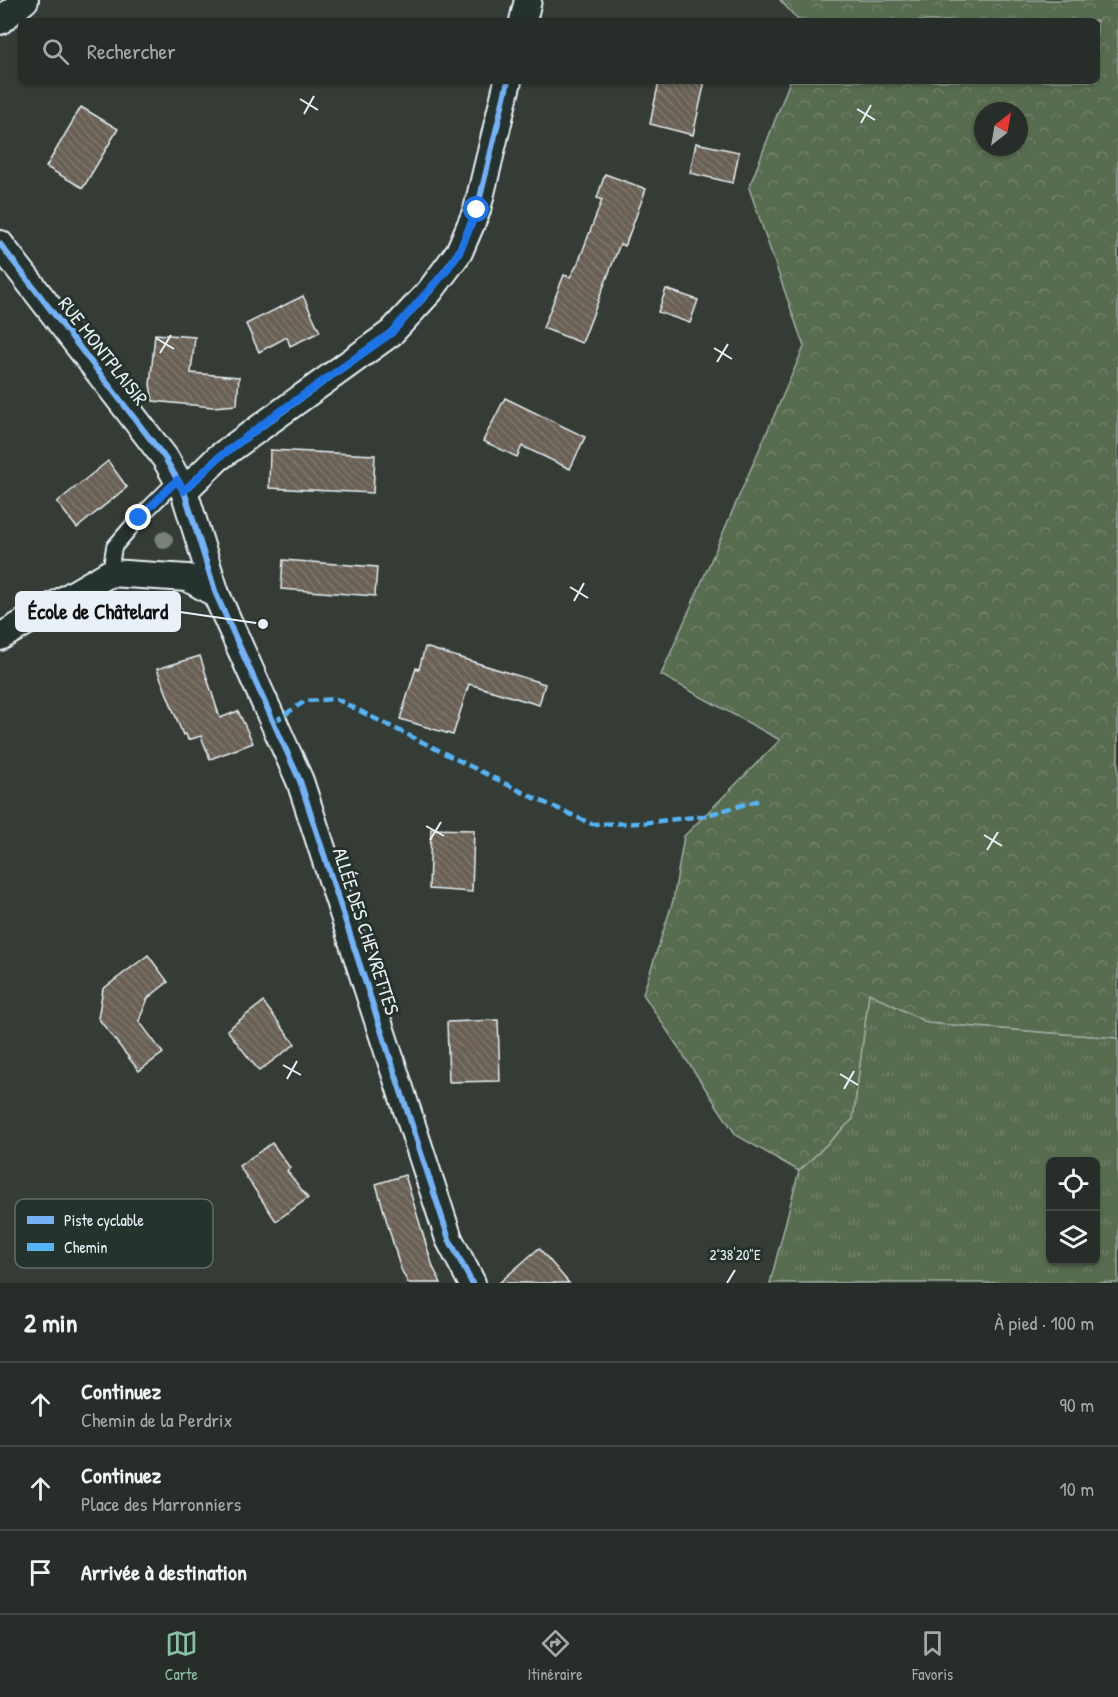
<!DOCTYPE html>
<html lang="fr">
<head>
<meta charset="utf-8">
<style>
	body { margin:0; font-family:"Patrick Hand",sans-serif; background:#333934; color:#f1f3f6 }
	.controls { position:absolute; right:18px; bottom:18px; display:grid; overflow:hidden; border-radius:9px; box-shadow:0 2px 4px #0004 }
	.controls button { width:54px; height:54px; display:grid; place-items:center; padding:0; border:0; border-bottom:2px solid #434945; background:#272d28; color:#f1f3f6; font:30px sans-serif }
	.compass { position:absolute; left:974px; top:102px; width:54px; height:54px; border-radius:50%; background:#272d28; box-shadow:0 2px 4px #0004; rotate:31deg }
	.stop { position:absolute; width:18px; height:18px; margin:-14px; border:4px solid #1a73e8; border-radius:50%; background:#fff }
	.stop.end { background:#1a73e8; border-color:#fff; box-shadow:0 2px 6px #0008 }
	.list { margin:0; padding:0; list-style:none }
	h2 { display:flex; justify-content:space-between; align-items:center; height:78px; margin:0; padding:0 24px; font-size:26px }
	h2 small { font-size:20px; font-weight:400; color:#a4a8a8 }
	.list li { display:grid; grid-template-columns:39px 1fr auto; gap:18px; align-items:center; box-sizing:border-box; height:84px; padding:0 24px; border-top:2px solid #434945 }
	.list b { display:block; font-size:22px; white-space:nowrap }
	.list p { margin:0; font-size:20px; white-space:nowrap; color:#a4a8a8 }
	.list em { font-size:20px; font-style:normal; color:#a4a8a8 }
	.icon { flex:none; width:33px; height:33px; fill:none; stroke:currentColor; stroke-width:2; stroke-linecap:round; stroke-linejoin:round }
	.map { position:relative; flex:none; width:1118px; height:1283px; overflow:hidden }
	.search { position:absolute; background:#272d28; box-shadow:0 2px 4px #0004; left:18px; right:18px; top:18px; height:66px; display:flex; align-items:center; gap:15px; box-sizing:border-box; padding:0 21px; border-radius:9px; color:#a4a8a8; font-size:22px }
	.sheet { height:330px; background:#272d28 }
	nav { display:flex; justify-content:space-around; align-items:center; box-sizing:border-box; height:84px; border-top:2px solid #434945; background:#272d28; font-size:16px; color:#a4a8a8 }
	nav a { display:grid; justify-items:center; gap:3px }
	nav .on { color:#8abfa5 }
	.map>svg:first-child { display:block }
	.grass { fill:url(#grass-tufts); stroke:#a0aea4; stroke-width:1.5; fill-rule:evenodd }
	.forest { fill:url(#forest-crowns); stroke:#a0aea4; stroke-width:1.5; fill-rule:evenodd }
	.building { fill:url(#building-back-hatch); stroke:#e8f1f8; stroke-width:1.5 }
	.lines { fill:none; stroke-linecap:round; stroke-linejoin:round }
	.lane-casing { stroke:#e8f1f8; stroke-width:18 }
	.street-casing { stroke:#e8f1f8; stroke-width:30 }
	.lane { stroke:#26332d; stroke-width:14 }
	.street { stroke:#26332d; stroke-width:26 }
	.quiet { stroke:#56b5f8; stroke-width:4.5; stroke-dasharray:9 4.5; stroke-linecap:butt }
	.cycleway-casing { stroke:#26332d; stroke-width:10 }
	.cycleway { stroke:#73b2f8; stroke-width:6 }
	.tree { fill:#78827b }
	.route { stroke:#1a73e8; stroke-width:8 }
	.ticks { fill:none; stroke:#e8f1f8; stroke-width:2 }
	.labels { text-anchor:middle; stroke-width:6; stroke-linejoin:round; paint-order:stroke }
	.street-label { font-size:20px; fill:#e8f1f8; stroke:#26332d }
	.key { fill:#26332d; stroke:#606c6a; stroke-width:1.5 }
	.key-label { font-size:16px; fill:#e8f1f8 }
	.ticks-label { font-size:15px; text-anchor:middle; fill:#e8f1f8; stroke:#26332d; stroke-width:6; stroke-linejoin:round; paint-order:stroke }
	.leader { fill:none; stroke:#e8f1f8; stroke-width:2 }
	.callout-dot { fill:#e8f1f8; stroke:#26332d; stroke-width:2 }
	.callout { fill:#e8f1f8; stroke:#e8f1f8; stroke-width:2 }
	.callout-label { font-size:21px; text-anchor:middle; font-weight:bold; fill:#111 }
</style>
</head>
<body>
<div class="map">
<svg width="1118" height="1283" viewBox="0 0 1118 1283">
	<defs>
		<pattern id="grass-tufts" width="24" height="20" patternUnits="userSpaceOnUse" patternTransform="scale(1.5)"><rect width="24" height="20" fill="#596c50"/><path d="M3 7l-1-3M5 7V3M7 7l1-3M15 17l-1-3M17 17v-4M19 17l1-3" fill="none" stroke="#71816a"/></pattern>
		<pattern id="forest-crowns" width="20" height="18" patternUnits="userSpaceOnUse" patternTransform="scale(1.5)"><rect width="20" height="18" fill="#596c50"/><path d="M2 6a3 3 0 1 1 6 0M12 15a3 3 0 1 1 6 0" fill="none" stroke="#71816a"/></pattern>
		<pattern id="building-back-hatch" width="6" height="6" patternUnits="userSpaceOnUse" patternTransform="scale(1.5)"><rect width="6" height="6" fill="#6a6154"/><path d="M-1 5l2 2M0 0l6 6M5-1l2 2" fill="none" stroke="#7f786d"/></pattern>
	</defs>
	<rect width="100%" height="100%" fill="#343c35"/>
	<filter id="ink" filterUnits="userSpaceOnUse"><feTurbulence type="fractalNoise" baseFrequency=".0167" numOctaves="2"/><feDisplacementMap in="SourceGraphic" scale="12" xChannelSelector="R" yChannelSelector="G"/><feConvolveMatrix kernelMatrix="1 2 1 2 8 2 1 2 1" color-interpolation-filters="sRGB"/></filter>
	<g filter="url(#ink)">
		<!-- grass -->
		<path class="grass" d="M869,992l59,31 190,15v245h-348l29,-112 54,-52zM1050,1162h46v98h-46z"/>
		<!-- forest -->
		<path class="forest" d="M780,0h338v1038l-190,-15 -59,-30 -16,126 -54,52 -63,-36 -93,-141 30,-93 11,-65 96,-96 -119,-65 143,-328 -55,-159 41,-107h307v-60h-298zM983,111h36v36h-36z"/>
		<!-- building -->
		<g class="building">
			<polygon points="659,81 705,81 693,135 650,124"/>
			<polygon points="81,107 118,129 83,188 46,167"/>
			<polygon points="696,143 739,152 733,183 690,173"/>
			<polygon points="605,174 646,189 625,246 620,244 582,343 543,328 564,275 570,277 578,263 602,200 597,198"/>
			<polygon points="666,289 698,300 690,323 658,312"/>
			<polygon points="303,296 320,332 290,346 287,337 259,352 246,324"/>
			<polygon points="155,334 195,337 191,373 239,377 237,405 213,407 153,401 150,385"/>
			<polygon points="505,398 585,437 570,469 522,446 517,457 483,441"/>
			<polygon points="270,450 375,455 373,493 269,488"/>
			<polygon points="108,461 127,487 77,528 57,502"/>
			<polygon points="283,560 377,567 375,596 281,589"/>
			<polygon points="425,647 545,684 539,705 469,684 453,735 400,719 416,668 419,669"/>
			<polygon points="200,656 220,718 238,711 253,743 210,759 201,736 188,740 186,734 183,735 157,669"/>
			<polygon points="431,829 474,830 472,892 429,889"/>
			<polygon points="148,955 168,982 148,998 139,1021 163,1053 139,1071 98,1018 103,989"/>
			<polygon points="263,1002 295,1044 259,1071 227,1030"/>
			<polygon points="498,1020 500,1081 449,1082 447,1022"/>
			<polygon points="272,1143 290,1168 287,1171 308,1198 276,1221 239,1166"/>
			<polygon points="405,1175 433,1267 441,1283 408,1283 400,1267 376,1184"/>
			<polygon points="539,1248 569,1283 499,1283"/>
		</g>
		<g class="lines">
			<!-- lane casing -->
			<g class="lane-casing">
				<polyline id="lane" points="110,573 114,547 139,518 177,480"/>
			</g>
			<!-- street casing -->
			<g class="street-casing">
				<g id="street">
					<polyline points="0,21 25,0"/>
					<polyline points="523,21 528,0"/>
					<polyline points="0,244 165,458 184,491 216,594 300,781 449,1239 472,1283"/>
					<polyline points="184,491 218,458 391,333 430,291 459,252 477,210 508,81"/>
					<polyline points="0,637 110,573 188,578 216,594"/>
				</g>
			</g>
			<!-- lane -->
			<use href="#lane" class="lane"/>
			<!-- street -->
			<use href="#street" class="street"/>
			<!-- quiet -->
			<polyline class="quiet" points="274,722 305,701 336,699 530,796 592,824 641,823 704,816 760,800"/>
			<!-- cycleway casing -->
			<g class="cycleway-casing">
				<g id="cycleway">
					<polyline points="0,244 165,458 184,491 216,594 300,781 449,1239 472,1283"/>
					<polyline points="184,491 218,458 391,333 430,291 459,252 477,210 508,81"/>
				</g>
			</g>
			<!-- cycleway -->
			<use href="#cycleway" class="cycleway"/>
		</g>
		<!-- trees -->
		<circle class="tree" cx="164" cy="540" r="9"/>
	</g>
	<g class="lines" filter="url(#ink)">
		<!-- route -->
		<polyline class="route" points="139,518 177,480 184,491 218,458 278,413 391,333 446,271 459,252 477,210"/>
	</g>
	<!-- ticks -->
	<path class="ticks" d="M300,99l18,11M857,109l18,11M304,114l10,-18M861,123l10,-18M156,338l18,11M714,348l18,11M160,353l11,-18M717,362l11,-18M570,587l18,11M574,601l10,-18M426,826l18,10M984,835l18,11M430,840l11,-18M987,850l11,-18M283,1065l18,10M840,1074l18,11M287,1079l10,-18M844,1089l10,-18M727,1283l8,-13"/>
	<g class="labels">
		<!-- street labels -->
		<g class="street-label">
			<text transform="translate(103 351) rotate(52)" y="7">RUE MONTPLAISIR</text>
			<text transform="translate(366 931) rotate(72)" y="7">ALLÉE DES CHEVRETTES</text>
		</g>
	</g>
	<!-- legend -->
	<rect x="15" y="1199" width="198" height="69" rx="9" class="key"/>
	<rect x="27" y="1216" width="27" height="8" fill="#73b2f8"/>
	<rect x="27" y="1243" width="27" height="8" fill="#56b5f8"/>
	<g class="key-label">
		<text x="64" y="1226">Piste cyclable</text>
		<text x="64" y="1253">Chemin</text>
	</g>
	<g class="ticks-label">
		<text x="735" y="1260">2°38'20"E</text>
	</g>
	<!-- callouts -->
	<path class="leader" d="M263 624L180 612"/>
	<circle class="callout-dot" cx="263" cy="624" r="6"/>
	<rect class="callout" x="16" y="592" width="164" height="39" rx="6"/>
	<g class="callout-label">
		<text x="98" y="619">École de Châtelard</text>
	</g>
</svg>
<div class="controls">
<button><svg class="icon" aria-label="locate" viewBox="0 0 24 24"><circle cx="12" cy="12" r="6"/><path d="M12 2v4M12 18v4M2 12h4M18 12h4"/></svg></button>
<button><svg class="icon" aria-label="layers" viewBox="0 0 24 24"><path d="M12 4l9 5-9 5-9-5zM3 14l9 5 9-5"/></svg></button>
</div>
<svg class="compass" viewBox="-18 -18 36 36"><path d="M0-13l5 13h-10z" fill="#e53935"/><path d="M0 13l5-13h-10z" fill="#a4a8a8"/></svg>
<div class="stop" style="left:477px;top:210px"></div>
<div class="stop end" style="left:139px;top:518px"></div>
<div class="search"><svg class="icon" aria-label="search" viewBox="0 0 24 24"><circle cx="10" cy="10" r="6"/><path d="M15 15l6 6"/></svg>Rechercher</div>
</div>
<section class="sheet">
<h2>2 min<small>À pied · 100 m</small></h2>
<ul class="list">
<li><svg class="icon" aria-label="ahead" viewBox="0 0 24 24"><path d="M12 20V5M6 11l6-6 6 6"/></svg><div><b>Continuez</b><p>Chemin de la Perdrix</p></div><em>90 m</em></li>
<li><svg class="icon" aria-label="ahead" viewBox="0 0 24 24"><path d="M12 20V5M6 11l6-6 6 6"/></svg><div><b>Continuez</b><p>Place des Marronniers</p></div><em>10 m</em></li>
<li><svg class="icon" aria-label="arrive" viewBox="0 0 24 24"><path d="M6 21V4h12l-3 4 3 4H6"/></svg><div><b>Arrivée à destination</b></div></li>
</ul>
</section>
<nav>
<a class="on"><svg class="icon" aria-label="map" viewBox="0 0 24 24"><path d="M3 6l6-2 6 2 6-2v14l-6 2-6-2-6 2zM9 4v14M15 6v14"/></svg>Carte</a>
<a><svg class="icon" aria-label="directions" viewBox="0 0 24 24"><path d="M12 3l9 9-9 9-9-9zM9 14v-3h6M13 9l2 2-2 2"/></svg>Itinéraire</a>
<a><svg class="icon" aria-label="saved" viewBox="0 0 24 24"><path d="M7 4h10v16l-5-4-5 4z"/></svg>Favoris</a>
</nav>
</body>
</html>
